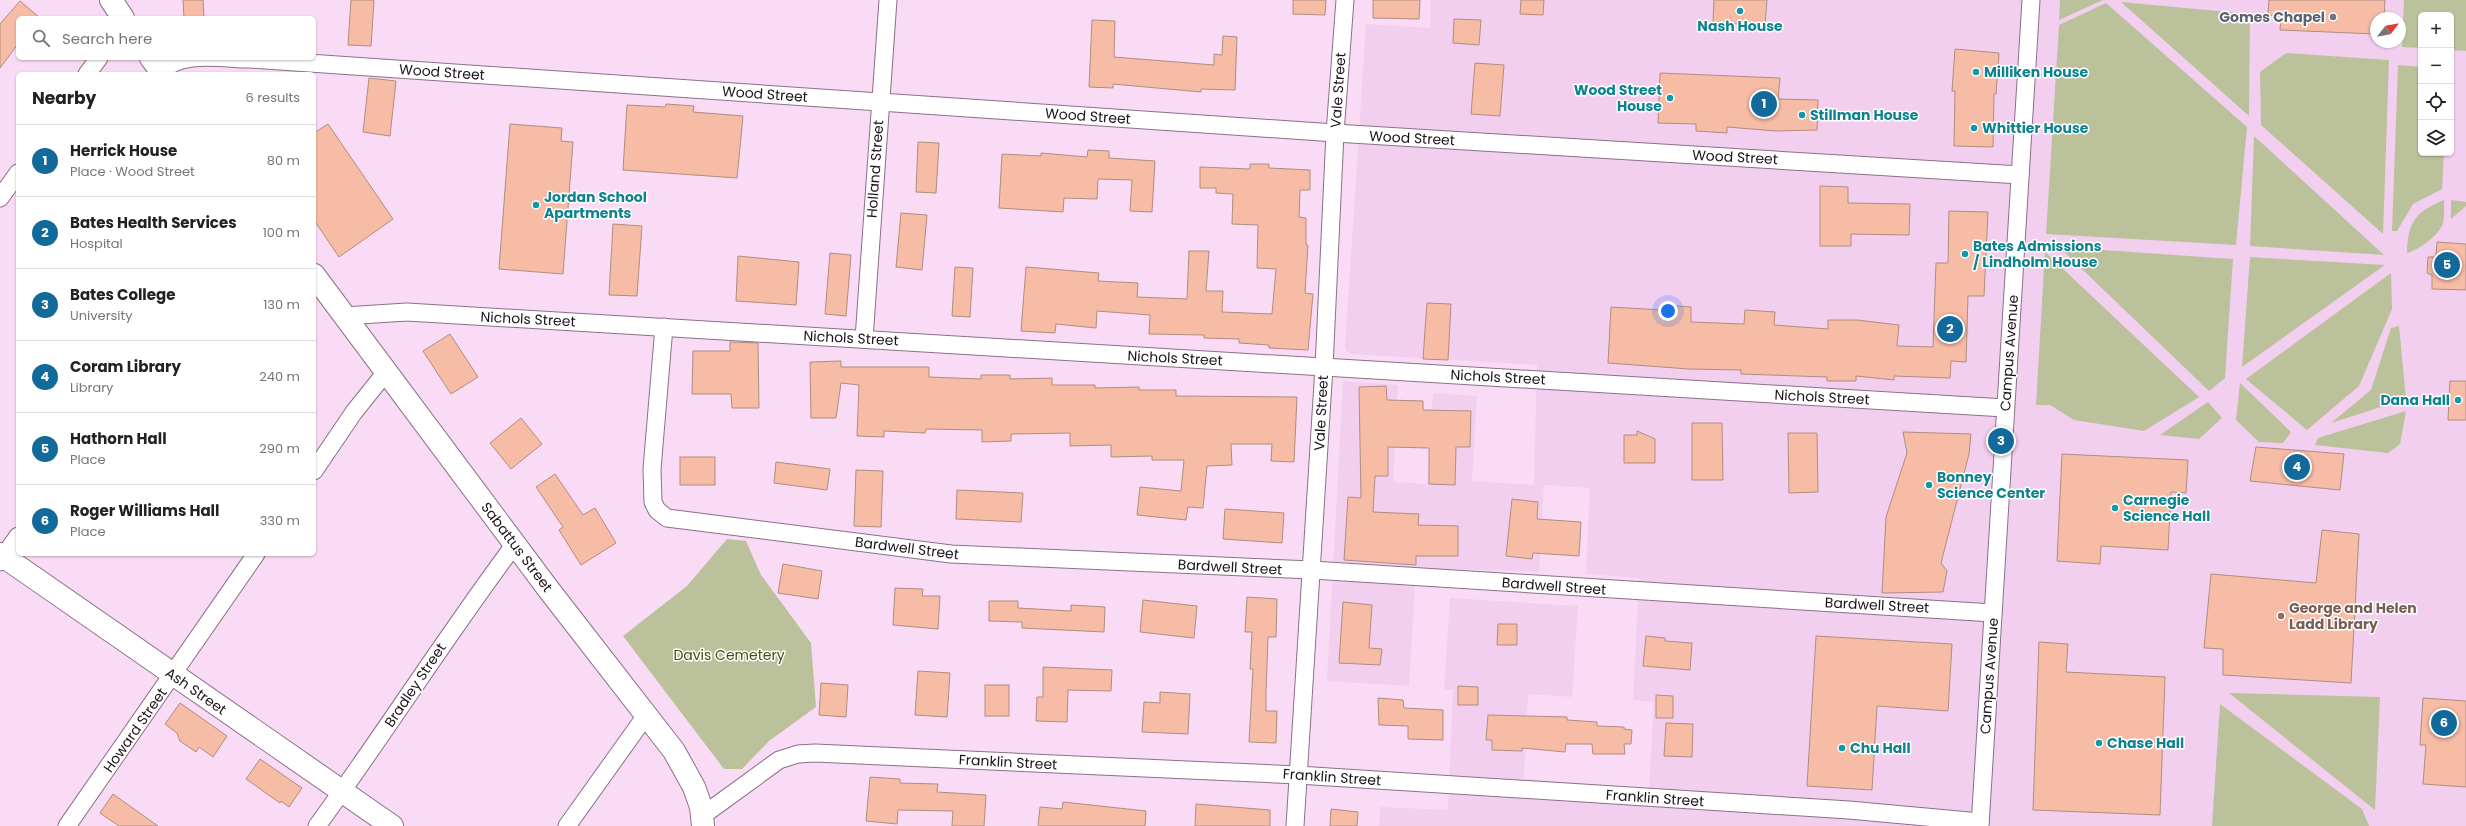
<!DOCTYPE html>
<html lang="en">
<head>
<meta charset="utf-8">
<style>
	body { margin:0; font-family:Poppins,sans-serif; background:#f6f6f6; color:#222 }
	.controls { position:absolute; right:12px; top:12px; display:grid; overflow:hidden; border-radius:6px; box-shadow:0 1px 3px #0004 }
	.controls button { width:36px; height:36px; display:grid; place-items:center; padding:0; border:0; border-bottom:1px solid #e0e0e0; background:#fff; color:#222; font:20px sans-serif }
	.compass { position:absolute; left:2370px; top:12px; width:36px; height:36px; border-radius:50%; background:#fff; box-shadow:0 1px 3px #0004; rotate:59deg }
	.you { position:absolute; left:1668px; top:311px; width:14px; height:14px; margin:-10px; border:3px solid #fff; border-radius:50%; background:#1a73e8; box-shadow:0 0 0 6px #1a73e833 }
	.badge { display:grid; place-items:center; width:26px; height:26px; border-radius:50%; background:#126a9a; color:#fff; font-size:13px; font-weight:700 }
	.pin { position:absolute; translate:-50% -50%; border:2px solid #fff; box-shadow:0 1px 4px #0006 }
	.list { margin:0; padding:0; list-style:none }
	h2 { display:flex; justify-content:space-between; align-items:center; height:52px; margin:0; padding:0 16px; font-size:17px }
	h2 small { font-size:13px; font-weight:400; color:#767676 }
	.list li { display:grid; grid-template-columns:26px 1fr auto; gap:12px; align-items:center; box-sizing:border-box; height:72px; padding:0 16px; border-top:1px solid #e0e0e0 }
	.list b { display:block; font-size:15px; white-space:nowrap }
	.list p { margin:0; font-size:13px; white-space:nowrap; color:#767676 }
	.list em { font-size:13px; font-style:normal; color:#767676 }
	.icon { flex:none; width:22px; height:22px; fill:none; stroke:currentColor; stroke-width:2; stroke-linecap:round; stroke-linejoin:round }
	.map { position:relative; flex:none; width:2466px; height:826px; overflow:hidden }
	.search { position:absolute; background:#fff; box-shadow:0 1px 3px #0004; left:16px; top:16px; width:300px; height:44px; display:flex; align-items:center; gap:10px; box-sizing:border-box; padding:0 14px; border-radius:6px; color:#767676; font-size:15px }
	.panel { position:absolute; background:#fff; box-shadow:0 1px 3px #0004; left:16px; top:72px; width:300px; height:484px; border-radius:6px }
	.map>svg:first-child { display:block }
	.built { fill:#f3cfef; fill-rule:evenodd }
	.green { fill:#bbc19a }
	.building { fill:#f7bca6; stroke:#b08d7f }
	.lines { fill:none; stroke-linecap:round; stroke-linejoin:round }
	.street-casing { stroke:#8b7088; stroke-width:19 }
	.secondary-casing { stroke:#8b7088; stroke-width:24 }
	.primary-casing { stroke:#8b7088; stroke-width:24 }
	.street { stroke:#fff; stroke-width:17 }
	.secondary { stroke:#fff; stroke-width:22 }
	.primary { stroke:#fff; stroke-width:22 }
	.culture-dot { fill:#0f9aa8; stroke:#fff; stroke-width:1.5 }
	.worship-dot { fill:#6b7280; stroke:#fff; stroke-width:1.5 }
	.education-dot { fill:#8d6e63; stroke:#fff; stroke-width:1.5 }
	.labels { text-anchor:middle; stroke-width:3; stroke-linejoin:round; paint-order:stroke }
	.worship-label { font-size:14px; font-weight:bold; fill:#5b616d; stroke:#fff; text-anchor:end }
	.culture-label { font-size:14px; font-weight:bold; fill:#0d838f; stroke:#fff; text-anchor:start }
	.street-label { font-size:14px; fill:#1c121b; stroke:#fff }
	.education-label { font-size:14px; font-weight:bold; fill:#785e54; stroke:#fff; text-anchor:start }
	.park-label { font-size:14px; fill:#464c0a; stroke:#fff }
</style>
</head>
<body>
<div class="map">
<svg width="2466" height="826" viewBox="0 0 2466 826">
	<rect width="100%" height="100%" fill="#f9dbf5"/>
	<!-- built -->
	<path class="built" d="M1431,0h1035v826h-1087l1,-19 68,3 5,-121h-9l6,-91 128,8 -6,91 -44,-3 -4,85 125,10 5,-87 -21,-2 6,-122 -53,-4 4,-86 -46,-3 -5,87 -123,-4 -7,118 -82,-5 16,-300 55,4 -5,97 34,2 6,-91 44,3 -5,85 62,4 3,-120 -187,-11 -5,-5 21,-325 64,4zM2421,15h30v138h-30zM2376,18h24v24h-24z"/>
	<!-- green -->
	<g class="green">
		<polygon points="2060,0 2103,0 2059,20"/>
		<polygon points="2404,0 2466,0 2466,51 2451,50 2451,15 2421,15 2421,48 2402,47"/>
		<polygon points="2121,2 2250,14 2249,116"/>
		<polygon points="2106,3 2247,127 2236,245 2046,234 2059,25"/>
		<polygon points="2286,53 2389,60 2383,234 2261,125 2260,72"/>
		<polygon points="2398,65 2421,67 2421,153 2444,153 2442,189 2413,204 2397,231 2392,231"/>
		<polygon points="2254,136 2384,255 2250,246"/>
		<path d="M2444,200c0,7 1,20 -2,26 -7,12 -22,23 -35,27 1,-31 8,-41 37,-53z"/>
		<polygon points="2451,200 2466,202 2466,206 2451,219"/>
		<polygon points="2059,247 2233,259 2225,378 2209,391"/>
		<polygon points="2045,252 2199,397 2144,431 2074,420 2050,405 2036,405"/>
		<polygon points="2250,257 2385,265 2242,367"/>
		<polygon points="2391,273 2392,309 2359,386 2307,430 2246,379"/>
		<polygon points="2399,326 2406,399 2331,423 2371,390 2391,328"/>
		<polygon points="2240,383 2291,432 2283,443 2259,442 2236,420"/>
		<polygon points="2208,402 2222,418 2199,439 2160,435"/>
		<polygon points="2406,411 2400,444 2388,453 2315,445 2318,438"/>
		<polygon points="727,539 746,541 761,575 811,643 816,707 769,741 742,769 724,769 623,636 687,586"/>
		<polygon points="2229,693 2380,697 2375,810"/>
		<polygon points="2220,704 2362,809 2369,826 2212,826"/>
	</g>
	<!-- building -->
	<g class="building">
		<polygon points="183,0 203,0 204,18 184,18"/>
		<polygon points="351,0 374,0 371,46 348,45"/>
		<polygon points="1293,0 1326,0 1325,15 1293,14"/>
		<polygon points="1373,0 1420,0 1419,19 1373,18"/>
		<polygon points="1521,0 1544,0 1543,15 1520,14"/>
		<polygon points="1714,0 1767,0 1765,26 1713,22"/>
		<polygon points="2269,0 2385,0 2384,18 2376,18 2376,34 2280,30 2281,16 2268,15"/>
		<polygon points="20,1 40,18 18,18 18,44 0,68 0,24"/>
		<polygon points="1454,19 1481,20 1479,45 1453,43"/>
		<polygon points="1092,20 1115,21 1114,57 1214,65 1214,54 1222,55 1223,36 1237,37 1235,90 1201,89 1201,92 1113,84 1113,88 1089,87"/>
		<polygon points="1955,49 1999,53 1996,94 1994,94 1993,147 1954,146 1955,91 1952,91"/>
		<polygon points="1475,63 1504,65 1500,116 1471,114"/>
		<polygon points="1660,73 1780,78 1778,99 1818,100 1817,130 1776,131 1727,127 1727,133 1696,131 1696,124 1658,123"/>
		<polygon points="369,78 396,81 390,136 363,132"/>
		<polygon points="666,104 694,106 693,112 743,116 737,178 623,170 627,105 665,107"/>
		<polygon points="328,124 393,219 339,257 314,220 314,133"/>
		<polygon points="510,124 562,128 561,141 573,142 563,274 499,269"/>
		<polygon points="918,142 939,143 936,193 916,192"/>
		<polygon points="1088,150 1109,151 1109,158 1155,161 1152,212 1130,211 1132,180 1098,179 1097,199 1064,198 1063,212 999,208 1002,154 1041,156 1041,153 1087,157"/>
		<polygon points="1250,164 1269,164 1269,168 1310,170 1310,190 1300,190 1299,217 1306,218 1306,245 1308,245 1305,293 1313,294 1308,350 1269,348 1269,345 1239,343 1239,339 1204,338 1204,335 1149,334 1150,315 1097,311 1096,328 1056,324 1055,333 1021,331 1026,267 1099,273 1098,281 1138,283 1137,297 1187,299 1189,251 1209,251 1206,291 1223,291 1222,312 1272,314 1276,269 1257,268 1258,225 1232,224 1233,194 1216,193 1216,188 1200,188 1200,167 1250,169"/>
		<polygon points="1820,186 1848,187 1848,203 1910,204 1909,235 1851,234 1851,246 1820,246"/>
		<polygon points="1949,211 1988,212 1984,296 1968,296 1966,362 1951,361 1950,378 1894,376 1894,380 1856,376 1856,381 1827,381 1827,377 1741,374 1741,370 1689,369 1608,363 1611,307 1662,310 1663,305 1691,307 1691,322 1744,324 1745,310 1775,312 1774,325 1828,329 1828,320 1857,320 1899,325 1897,346 1933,347 1936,263 1948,263"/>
		<polygon points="901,213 927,215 922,270 896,267"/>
		<polygon points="613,224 642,226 637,296 609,295"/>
		<polygon points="2437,242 2466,244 2466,290 2432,289 2432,275 2427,273 2428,257 2436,257"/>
		<polygon points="830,253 851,255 846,316 825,314"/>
		<polygon points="738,256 799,262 796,305 736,301"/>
		<polygon points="955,267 973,268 970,317 952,316"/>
		<polygon points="1427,303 1451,304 1448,360 1423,359"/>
		<polygon points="450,334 478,377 451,394 423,351"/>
		<polygon points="730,342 758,343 759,408 732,408 731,394 692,394 693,351 730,351"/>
		<polygon points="841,361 841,367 929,367 929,377 981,379 981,375 1010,375 1010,379 1052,378 1052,385 1095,385 1095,388 1139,387 1139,390 1176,390 1176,396 1297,397 1294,462 1271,461 1272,444 1231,444 1232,465 1207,466 1203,508 1188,507 1186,520 1137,515 1140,487 1181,491 1184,460 1152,460 1152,456 1111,457 1111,445 1070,446 1070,433 1011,434 1011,441 982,442 982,430 926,429 925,433 884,431 884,437 857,436 859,385 841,383 836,418 811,418 810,362"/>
		<polygon points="2450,381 2466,381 2466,420 2448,420"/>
		<polygon points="1386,386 1387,400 1423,401 1423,410 1471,411 1470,447 1456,447 1455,485 1429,484 1429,448 1388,447 1388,476 1375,476 1373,512 1419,514 1418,525 1458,526 1458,556 1416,556 1416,565 1344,560 1348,497 1361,498 1359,387"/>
		<polygon points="521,418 542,444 511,469 490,443"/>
		<polygon points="1692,423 1722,423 1723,480 1692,480"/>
		<polygon points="1637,431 1655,439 1655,463 1624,463 1624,435 1637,435"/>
		<polygon points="1903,432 1971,434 1969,454 1941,563 1947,571 1943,592 1882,593 1886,517 1907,453"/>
		<polygon points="1788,433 1817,433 1818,492 1789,493"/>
		<polygon points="2256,447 2344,454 2340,490 2250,481"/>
		<polygon points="2062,454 2188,460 2186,493 2171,492 2168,550 2101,546 2100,564 2057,561"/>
		<rect x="680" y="457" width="35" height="28"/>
		<polygon points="776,462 830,469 827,490 774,483"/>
		<polygon points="856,470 883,471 881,527 854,526"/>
		<polygon points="555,474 583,515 595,508 616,543 581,565 559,530 563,527 536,487"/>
		<polygon points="957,490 1023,493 1021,522 956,519"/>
		<polygon points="1512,499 1538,502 1537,519 1581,522 1579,556 1533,553 1532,559 1506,556"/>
		<polygon points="1225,509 1284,513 1282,543 1223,539"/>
		<polygon points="2322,530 2359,534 2351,683 2223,675 2223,649 2204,648 2211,574 2316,583"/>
		<polygon points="783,564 822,571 818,599 778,593"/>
		<polygon points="895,588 923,589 922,596 940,596 938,629 893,625"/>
		<polygon points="1247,597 1277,599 1276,637 1268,637 1266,692 1266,711 1277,711 1276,743 1249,742 1253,669 1250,669 1252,632 1245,632"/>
		<polygon points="1143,600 1197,606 1194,638 1140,632"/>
		<polygon points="989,601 1018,601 1018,608 1071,611 1071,605 1105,607 1104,632 1022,628 1022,622 989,621"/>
		<polygon points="1343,602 1372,605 1369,648 1382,649 1380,665 1339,663"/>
		<polygon points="1498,624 1517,624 1517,645 1497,645"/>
		<polygon points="1646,636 1665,638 1665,641 1692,643 1690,670 1643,666"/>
		<polygon points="1816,636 1952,644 1948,711 1877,706 1872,790 1807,786"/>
		<polygon points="2039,642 2068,644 2066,672 2165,677 2160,815 2033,810"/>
		<polygon points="1043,667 1112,670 1111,691 1068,690 1067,722 1036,721 1037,697 1043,697"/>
		<polygon points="918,671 950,673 947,717 915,715"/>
		<polygon points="821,683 848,685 846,717 819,715"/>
		<rect x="985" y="685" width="24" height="31"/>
		<polygon points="1458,686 1478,687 1478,705 1458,705"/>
		<polygon points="1160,692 1190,694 1188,734 1142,732 1144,702 1160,703"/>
		<polygon points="1656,695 1673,696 1673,718 1656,718"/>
		<polygon points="1378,698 1403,700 1404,708 1443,710 1443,740 1408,739 1408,726 1379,725"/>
		<polygon points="2423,698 2466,701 2466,787 2423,784 2426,745 2420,745"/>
		<polygon points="180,703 227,736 213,757 199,747 196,752 180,741 177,733 165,724"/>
		<polygon points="1488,715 1567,717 1567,720 1597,722 1597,726 1624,727 1624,729 1632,730 1631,744 1624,744 1625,754 1593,754 1592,744 1566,744 1565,752 1522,748 1522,751 1492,750 1492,740 1486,740"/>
		<polygon points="1666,723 1693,724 1692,757 1664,756"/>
		<polygon points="260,759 302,788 289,807 281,801 280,803 246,779"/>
		<polygon points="870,777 900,779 900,783 938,784 937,792 986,795 984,826 952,826 953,811 898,810 897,824 866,821"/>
		<polygon points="113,794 158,826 119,826 100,813"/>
		<polygon points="1063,802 1146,811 1145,826 1038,826 1040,807 1062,809"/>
		<polygon points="1196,804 1270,810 1270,826 1195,826"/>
		<polygon points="1331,809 1358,812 1357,826 1330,826"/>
	</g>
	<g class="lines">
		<!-- street casing -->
		<g class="street-casing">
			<g id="street">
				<path d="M161,72c19,-22 62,-13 89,-13l1085,74 685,42"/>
				<polyline points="87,74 99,58"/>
				<polyline points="0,198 18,173"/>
				<polyline points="344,316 407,312 2005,408"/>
				<polyline points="664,327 652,469 653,502 657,510 667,518 951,554 1312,570 1993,613"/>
				<polyline points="864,339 888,0"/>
				<polyline points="314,471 354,412 386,372"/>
				<polyline points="0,562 18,536"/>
				<polyline points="702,816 779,760 798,754 815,753 1298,775 1849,810 1980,822"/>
				<polyline points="67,826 256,554"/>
				<path d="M317,826c68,-93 129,-190 198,-282"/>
				<polyline points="567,826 647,714"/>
				<polyline points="1295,826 1324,367 1335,133 1345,0"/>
				<polyline points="1980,826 2031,0"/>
			</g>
		</g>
		<!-- secondary casing -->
		<g class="secondary-casing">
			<polyline id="secondary" points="0,554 392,826"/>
		</g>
		<!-- primary casing -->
		<g class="primary-casing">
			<g id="primary">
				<polyline points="111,0 123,18"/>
				<polyline points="151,58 163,74"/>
				<polyline points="314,275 549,590 674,751 694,787 701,807 703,826"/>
			</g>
		</g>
		<!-- street -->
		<use href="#street" class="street"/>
		<!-- secondary -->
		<use href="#secondary" class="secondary"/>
		<!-- primary -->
		<use href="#primary" class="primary"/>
	</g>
	<!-- markers -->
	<g class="culture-dot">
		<circle cx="1740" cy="11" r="4"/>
		<circle cx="1976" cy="72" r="4"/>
		<circle cx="1670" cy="98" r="4"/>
		<circle cx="1802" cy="115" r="4"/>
		<circle cx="1974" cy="128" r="4"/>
		<circle cx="536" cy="205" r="4"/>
		<circle cx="1965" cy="254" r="4"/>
		<circle cx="2458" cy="400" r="4"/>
		<circle cx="1929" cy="485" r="4"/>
		<circle cx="2115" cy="508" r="4"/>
		<circle cx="2099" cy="743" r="4"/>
		<circle cx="1842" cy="748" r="4"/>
	</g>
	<circle class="worship-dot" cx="2333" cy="17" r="4"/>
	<circle class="education-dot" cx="2281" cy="616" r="4"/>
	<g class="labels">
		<!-- worship labels -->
		<g class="worship-label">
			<text x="2325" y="22">Gomes Chapel</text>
		</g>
		<!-- culture labels -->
		<g class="culture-label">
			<text x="1740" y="31" text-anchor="middle">Nash House</text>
			<text x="1984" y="77">Milliken House</text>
			<text x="1662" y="95" text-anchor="end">Wood Street<tspan x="1662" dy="16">House</tspan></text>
			<text x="1810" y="120">Stillman House</text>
			<text x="1982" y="133">Whittier House</text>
			<text x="544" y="202">Jordan School<tspan x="544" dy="16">Apartments</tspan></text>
			<text x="1973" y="251">Bates Admissions<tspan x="1973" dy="16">/ Lindholm House</tspan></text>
			<text x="2450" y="405" text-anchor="end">Dana Hall</text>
			<text x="1937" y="482">Bonney<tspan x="1937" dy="16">Science Center</tspan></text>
			<text x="2123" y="505">Carnegie<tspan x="2123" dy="16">Science Hall</tspan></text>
			<text x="2107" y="748">Chase Hall</text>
			<text x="1850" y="753">Chu Hall</text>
		</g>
		<!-- street labels -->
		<g class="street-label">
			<text transform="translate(442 72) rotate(4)" y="5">Wood Street</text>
			<text transform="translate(1338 90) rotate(-86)" y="5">Vale Street</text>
			<text transform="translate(765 94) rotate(4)" y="5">Wood Street</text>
			<text transform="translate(1088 116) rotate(4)" y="5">Wood Street</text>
			<text transform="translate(1412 138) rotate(3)" y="5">Wood Street</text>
			<text transform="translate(1735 157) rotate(3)" y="5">Wood Street</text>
			<text transform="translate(875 169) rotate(-86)" y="5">Holland Street</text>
			<text transform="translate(528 319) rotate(3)" y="5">Nichols Street</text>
			<text transform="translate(851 338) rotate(3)" y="5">Nichols Street</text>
			<text transform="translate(2009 353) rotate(-86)" y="5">Campus Avenue</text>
			<text transform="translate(1175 358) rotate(3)" y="5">Nichols Street</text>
			<text transform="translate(1498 377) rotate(3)" y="5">Nichols Street</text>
			<text transform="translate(1822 397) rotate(3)" y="5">Nichols Street</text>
			<text transform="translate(1321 413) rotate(-87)" y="5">Vale Street</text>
			<text transform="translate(517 547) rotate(53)" y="5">Sabattus Street</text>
			<text transform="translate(907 548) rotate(7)" y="5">Bardwell Street</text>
			<text transform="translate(1230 567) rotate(3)" y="5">Bardwell Street</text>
			<text transform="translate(1554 586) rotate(4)" y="5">Bardwell Street</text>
			<text transform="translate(1877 605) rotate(3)" y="5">Bardwell Street</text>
			<text transform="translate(1989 676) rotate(-86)" y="5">Campus Avenue</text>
			<text transform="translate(415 685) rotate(-56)" y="5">Bradley Street</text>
			<text transform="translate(196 691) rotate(35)" y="5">Ash Street</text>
			<text transform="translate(135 730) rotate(-55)" y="5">Howard Street</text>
			<text transform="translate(1008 762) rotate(3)" y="5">Franklin Street</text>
			<text transform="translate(1332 777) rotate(4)" y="5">Franklin Street</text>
			<text transform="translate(1655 798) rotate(4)" y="5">Franklin Street</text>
		</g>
		<!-- education labels -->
		<g class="education-label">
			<text x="2289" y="613">George and Helen<tspan x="2289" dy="16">Ladd Library</tspan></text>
		</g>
		<!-- park labels -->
		<g class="park-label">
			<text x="729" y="660">Davis Cemetery</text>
		</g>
	</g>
</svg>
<div class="controls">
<button>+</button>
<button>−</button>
<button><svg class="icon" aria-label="locate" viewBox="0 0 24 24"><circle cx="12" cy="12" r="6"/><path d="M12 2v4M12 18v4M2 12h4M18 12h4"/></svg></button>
<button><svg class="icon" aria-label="layers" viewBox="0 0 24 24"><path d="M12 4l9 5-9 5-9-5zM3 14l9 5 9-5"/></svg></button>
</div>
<svg class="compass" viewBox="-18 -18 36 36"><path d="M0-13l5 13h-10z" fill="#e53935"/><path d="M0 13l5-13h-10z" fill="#767676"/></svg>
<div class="you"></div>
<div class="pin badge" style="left:1764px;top:104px">1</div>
<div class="pin badge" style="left:1950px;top:329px">2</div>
<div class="pin badge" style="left:2001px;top:441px">3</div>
<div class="pin badge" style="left:2297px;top:467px">4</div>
<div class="pin badge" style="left:2447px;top:265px">5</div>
<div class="pin badge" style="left:2444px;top:723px">6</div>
<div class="search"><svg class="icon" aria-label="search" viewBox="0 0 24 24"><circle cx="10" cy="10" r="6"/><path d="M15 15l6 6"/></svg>Search here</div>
<section class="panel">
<h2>Nearby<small>6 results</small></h2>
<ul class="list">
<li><span class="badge">1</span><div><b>Herrick House</b><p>Place · Wood Street</p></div><em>80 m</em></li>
<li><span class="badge">2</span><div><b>Bates Health Services</b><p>Hospital</p></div><em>100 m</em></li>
<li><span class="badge">3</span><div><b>Bates College</b><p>University</p></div><em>130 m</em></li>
<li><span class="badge">4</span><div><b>Coram Library</b><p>Library</p></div><em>240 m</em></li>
<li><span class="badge">5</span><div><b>Hathorn Hall</b><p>Place</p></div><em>290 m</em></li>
<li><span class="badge">6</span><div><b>Roger Williams Hall</b><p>Place</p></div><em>330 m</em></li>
</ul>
</section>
</div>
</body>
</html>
